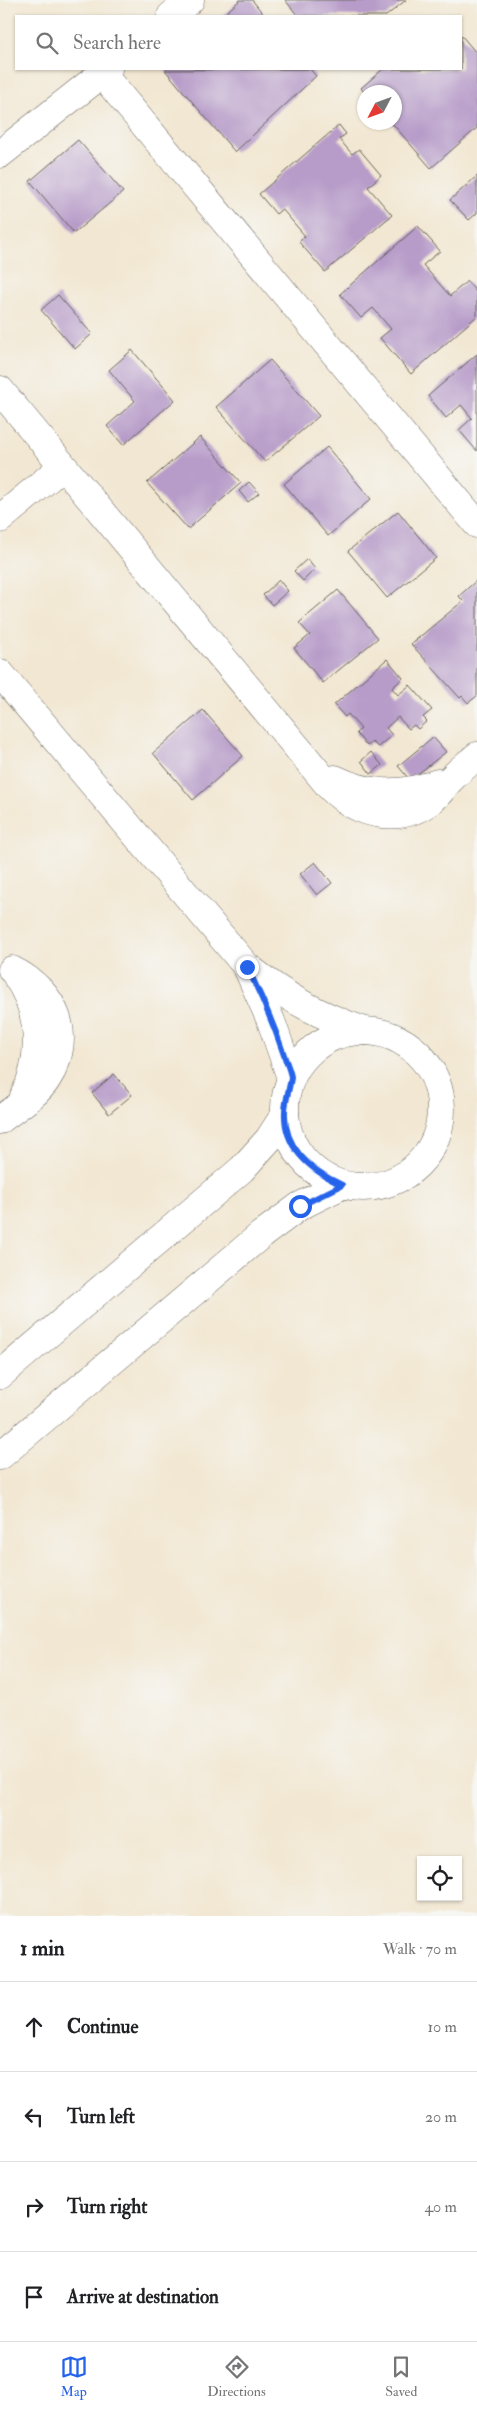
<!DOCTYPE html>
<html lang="en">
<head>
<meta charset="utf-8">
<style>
	body { margin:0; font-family:"IM FELL Double Pica",serif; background:#f2f2f2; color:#202124 }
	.controls { position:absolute; right:15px; bottom:15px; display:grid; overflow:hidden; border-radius:0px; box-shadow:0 1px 4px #0004 }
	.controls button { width:45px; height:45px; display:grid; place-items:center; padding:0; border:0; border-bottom:1px solid #e0e0e0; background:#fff; color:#202124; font:25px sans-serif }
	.compass { position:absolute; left:357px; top:85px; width:45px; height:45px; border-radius:50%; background:#fff; box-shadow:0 1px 4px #0004; rotate:229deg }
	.stop { position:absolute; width:15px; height:15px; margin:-11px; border:4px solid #2563eb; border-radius:50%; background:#fff }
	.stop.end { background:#2563eb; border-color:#fff; box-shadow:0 1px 5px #0008 }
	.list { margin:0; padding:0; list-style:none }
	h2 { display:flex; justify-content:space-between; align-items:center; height:65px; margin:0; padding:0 20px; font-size:21px }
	h2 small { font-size:16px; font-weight:400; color:#757577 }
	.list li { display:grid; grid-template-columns:32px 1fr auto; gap:15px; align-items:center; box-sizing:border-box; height:90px; padding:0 20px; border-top:1px solid #e0e0e0 }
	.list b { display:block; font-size:19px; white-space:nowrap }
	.list em { font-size:16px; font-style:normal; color:#757577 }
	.icon { flex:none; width:28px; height:28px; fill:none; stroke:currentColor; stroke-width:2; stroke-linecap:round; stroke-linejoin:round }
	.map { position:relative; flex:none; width:477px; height:1916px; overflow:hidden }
	.search { position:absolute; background:#fff; box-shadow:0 1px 4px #0004; left:15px; right:15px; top:15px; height:55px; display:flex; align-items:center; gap:12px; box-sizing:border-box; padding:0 18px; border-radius:0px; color:#757577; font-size:19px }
	.sheet { height:425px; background:#fff }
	nav { display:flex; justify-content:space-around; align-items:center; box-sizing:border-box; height:70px; border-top:1px solid #e0e0e0; background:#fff; font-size:14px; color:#757577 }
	nav a { display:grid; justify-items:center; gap:2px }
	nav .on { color:#2563eb }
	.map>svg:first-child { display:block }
	.building { fill:#b79cc9 }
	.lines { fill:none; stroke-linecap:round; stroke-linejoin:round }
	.minor-casing { stroke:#67635c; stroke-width:29 }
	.minor { stroke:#fff; stroke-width:28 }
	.route { stroke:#2563eb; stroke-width:6 }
</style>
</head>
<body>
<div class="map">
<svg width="477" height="1916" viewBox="0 0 477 1916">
	<rect width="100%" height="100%" fill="#f6f6f2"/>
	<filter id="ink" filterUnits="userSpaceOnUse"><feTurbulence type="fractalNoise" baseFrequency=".02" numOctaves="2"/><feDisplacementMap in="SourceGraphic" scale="10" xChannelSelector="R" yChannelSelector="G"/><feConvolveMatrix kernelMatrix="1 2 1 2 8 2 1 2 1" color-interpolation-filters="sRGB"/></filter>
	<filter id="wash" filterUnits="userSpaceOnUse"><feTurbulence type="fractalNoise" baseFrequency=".0096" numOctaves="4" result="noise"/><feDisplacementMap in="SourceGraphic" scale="20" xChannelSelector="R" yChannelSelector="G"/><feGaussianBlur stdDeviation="1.12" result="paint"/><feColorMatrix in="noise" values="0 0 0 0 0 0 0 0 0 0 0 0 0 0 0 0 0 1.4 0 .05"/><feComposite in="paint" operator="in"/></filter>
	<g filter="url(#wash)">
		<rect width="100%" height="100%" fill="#f2e7d2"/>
		<g id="blocks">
			<!-- building -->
			<g class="building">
				<polygon points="240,0 252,0 265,16 222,16"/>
				<polygon points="285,0 406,0 386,16 298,16"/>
				<polygon points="461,35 477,54 477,128 431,168 391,122 394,122 394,92 364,92 361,88 383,69 461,69"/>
				<polygon points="310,69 316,76 235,152 165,70"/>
				<polygon points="339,125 346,134 339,139 352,154 359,149 381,175 368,187 392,215 325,272 299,242 305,236 282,209 276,214 259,194"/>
				<polygon points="78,140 123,192 74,233 30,181"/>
				<polygon points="477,176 477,213 469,220 450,200"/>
				<polygon points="418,226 440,251 423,265 450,296 467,281 477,293 477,316 411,374 380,338 391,329 373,308 361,318 340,294"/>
				<polygon points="58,295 92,334 75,349 41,310"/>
				<polygon points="132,350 175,400 123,445 107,426 135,401 109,370"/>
				<polygon points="477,354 477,451 459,430 472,418 461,405 446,418 428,396"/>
				<polygon points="270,360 319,416 265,462 216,407"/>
				<polygon points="200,437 241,483 188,529 147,483"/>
				<polygon points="327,447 371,499 328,536 284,484"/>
				<polygon points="249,482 259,493 248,502 239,491"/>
				<polygon points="398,511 436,558 387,598 348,551"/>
				<polygon points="307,559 315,569 303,581 294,571"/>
				<polygon points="279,580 288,591 272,605 263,595"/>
				<polygon points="477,580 477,696 468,703 462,696 460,698 411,644 463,601 459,596"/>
				<polygon points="338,590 378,638 323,683 294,648 310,635 299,623"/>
				<polygon points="387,659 403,678 392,688 398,695 410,685 432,710 423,717 427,721 418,729 414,725 409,729 398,717 386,728 392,735 378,747 372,742 367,746 356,733 361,729 348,714 345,717 334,705"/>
				<polygon points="203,710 243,756 193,800 153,753"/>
				<polygon points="433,737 446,752 410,780 398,766"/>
				<polygon points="371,752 382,765 371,774 361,761"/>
				<polygon points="315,862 332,883 317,895 300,874"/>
				<polygon points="114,1074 132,1095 109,1114 92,1093"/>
			</g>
		</g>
	</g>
	<g filter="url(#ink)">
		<use href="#blocks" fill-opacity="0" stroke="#67635c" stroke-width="1"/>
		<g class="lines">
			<!-- minor casing -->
			<g class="minor-casing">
				<g id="minor">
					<polyline points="171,16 190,0"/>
					<polyline points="102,74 477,524"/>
					<polyline points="0,154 108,69"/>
					<path d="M0,390l330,397c28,28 69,39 103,12 8,-7 13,-16 21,-23 7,-7 15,-13 23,-20"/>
					<polyline points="0,519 63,466"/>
					<polyline points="0,673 247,967 271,1021 291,1078"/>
					<path d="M335,779c34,17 67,17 103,4"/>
					<path d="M250,969c37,29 70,47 115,62"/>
					<path d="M17,977c24,35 26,81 7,119"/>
					<circle cx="363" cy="1109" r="78"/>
					<path d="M0,1120c15,-12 36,-24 47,-41 28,-43 8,-88 -35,-109"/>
					<polyline points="0,1375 242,1169 269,1139 285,1114"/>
					<polyline points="0,1456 261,1235 300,1206 342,1185"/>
				</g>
			</g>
			<!-- minor -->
			<use href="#minor" class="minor"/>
		</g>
	</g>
	<g class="lines" filter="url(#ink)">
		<!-- route -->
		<path class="route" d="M247,967c14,28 27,58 37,88 2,7 6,15 7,22 0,5 -6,25 -6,34 -2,37 27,60 57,74l-42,21"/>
	</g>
</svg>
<div class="controls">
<button><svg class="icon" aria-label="locate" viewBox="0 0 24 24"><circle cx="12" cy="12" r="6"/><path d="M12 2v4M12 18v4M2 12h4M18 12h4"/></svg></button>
</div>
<svg class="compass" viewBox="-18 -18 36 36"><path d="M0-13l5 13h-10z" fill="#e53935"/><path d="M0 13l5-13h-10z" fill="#757577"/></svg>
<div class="stop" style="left:300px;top:1206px"></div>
<div class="stop end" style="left:247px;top:967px"></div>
<div class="search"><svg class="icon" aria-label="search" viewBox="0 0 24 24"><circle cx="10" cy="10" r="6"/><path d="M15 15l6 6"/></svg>Search here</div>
</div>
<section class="sheet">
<h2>1 min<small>Walk · 70 m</small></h2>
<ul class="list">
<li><svg class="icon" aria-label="ahead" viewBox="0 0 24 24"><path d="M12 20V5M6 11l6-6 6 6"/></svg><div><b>Continue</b></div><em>10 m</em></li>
<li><svg class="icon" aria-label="left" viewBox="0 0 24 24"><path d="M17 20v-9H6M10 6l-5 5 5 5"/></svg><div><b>Turn left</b></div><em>20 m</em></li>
<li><svg class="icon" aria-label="right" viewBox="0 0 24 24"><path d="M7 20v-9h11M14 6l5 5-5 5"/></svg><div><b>Turn right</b></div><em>40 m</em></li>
<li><svg class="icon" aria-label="arrive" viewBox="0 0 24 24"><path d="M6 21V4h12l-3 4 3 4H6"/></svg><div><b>Arrive at destination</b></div></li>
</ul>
</section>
<nav>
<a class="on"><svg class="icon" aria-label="map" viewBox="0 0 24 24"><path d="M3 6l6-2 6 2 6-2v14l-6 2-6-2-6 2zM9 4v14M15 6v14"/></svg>Map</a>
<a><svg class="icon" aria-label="directions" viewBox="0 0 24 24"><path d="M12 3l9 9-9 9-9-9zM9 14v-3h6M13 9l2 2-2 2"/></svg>Directions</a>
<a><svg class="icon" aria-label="saved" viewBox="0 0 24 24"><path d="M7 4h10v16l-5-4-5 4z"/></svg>Saved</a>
</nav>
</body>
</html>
